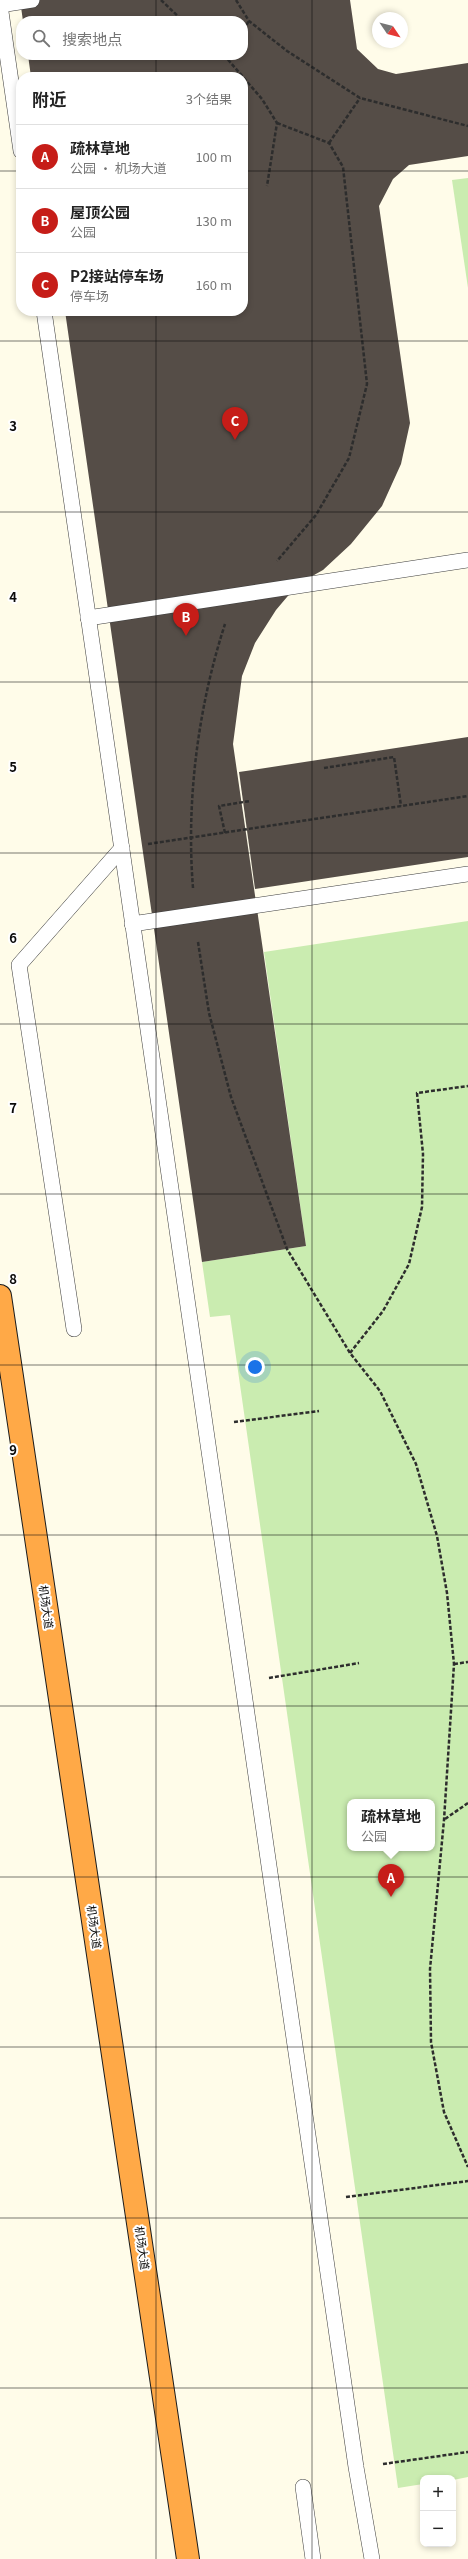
<!DOCTYPE html>
<html lang="zh">
<head>
<meta charset="utf-8">
<style>
	body { margin:0; font-family:Georgia,"Noto Sans SC",serif; background:#f6f6f6; color:#222 }
	.controls { position:absolute; right:12px; bottom:12px; display:grid; overflow:hidden; border-radius:8px; box-shadow:0 2px 6px #0003 }
	.controls button { width:36px; height:36px; display:grid; place-items:center; padding:0; border:0; border-bottom:1px solid #e0e0e0; background:#fff; color:#222; font:20px sans-serif }
	.compass { position:absolute; left:372px; top:12px; width:36px; height:36px; border-radius:50%; background:#fff; box-shadow:0 2px 6px #0003; rotate:125deg }
	.you { position:absolute; left:255px; top:1367px; width:14px; height:14px; margin:-10px; border:3px solid #fff; border-radius:50%; background:#1a73e8; box-shadow:0 0 0 6px #1a73e833 }
	.badge { display:grid; place-items:center; width:26px; height:26px; border-radius:50%; background:#c61d18; color:#fff; font-size:13px; font-weight:700 }
	.pin { position:absolute; translate:-50% -33px; filter:drop-shadow(0 1px 2px #0008) }
	.pin::after { content:''; position:absolute; top:21px; width:14px; height:12px; background:inherit; clip-path:polygon(0 0,100% 0,50% 100%) }
	.popup { position:absolute; left:347px; top:1799px; width:88px; height:52px; box-sizing:border-box; display:grid; place-content:center; border-radius:8px; background:#fff; filter:drop-shadow(0 1px 3px #0005); font-size:13px; white-space:nowrap; color:#767676 }
	.popup b { font-size:15px; color:#222 }
	.popup::after { content:''; position:absolute; left:50%; top:100%; margin-left:-8px; border:8px solid transparent; border-top-color:#fff }
	.list { margin:0; padding:0; list-style:none }
	h2 { display:flex; justify-content:space-between; align-items:center; height:52px; margin:0; padding:0 16px; font-size:17px }
	h2 small { font-size:13px; font-weight:400; color:#767676 }
	.list li { display:grid; grid-template-columns:26px 1fr auto; gap:12px; align-items:center; box-sizing:border-box; height:64px; padding:0 16px; border-top:1px solid #e0e0e0 }
	.list b { display:block; font-size:15px; white-space:nowrap }
	.list p { margin:0; font-size:13px; white-space:nowrap; color:#767676 }
	.list em { font-size:13px; font-style:normal; color:#767676 }
	.icon { flex:none; width:22px; height:22px; fill:none; stroke:currentColor; stroke-width:2; stroke-linecap:round; stroke-linejoin:round }
	.map { position:relative; flex:none; width:468px; height:2559px; overflow:hidden }
	.search { position:absolute; background:#fff; box-shadow:0 2px 6px #0003; left:16px; top:16px; width:232px; height:44px; display:flex; align-items:center; gap:10px; box-sizing:border-box; padding:0 14px; border-radius:16px; color:#767676; font-size:15px }
	.panel { position:absolute; background:#fff; box-shadow:0 2px 6px #0003; left:16px; top:72px; width:232px; height:244px; border-radius:16px }
	.map>svg:first-child { display:block }
	.green { fill:#caecb0; fill-rule:evenodd }
	.building { fill:#554d47 }
	.lines { fill:none; stroke-linecap:round; stroke-linejoin:round }
	.lane-casing { stroke:#3e3e3e; stroke-width:16 }
	.highway-casing { stroke:#1c1c1c; stroke-width:24 }
	.path { stroke:#2d2d2d; stroke-width:2.5; stroke-dasharray:4 2; stroke-linecap:butt }
	.lane { stroke:#fff; stroke-width:15 }
	.highway { stroke:#ffa947; stroke-width:22 }
	.grid { fill:none; stroke:#0b0b0b; stroke-width:1; stroke-opacity:0.55 }
	.labels { text-anchor:middle; stroke-width:4; stroke-linejoin:round; paint-order:stroke }
	.street-label { font-size:11px; fill:#0b0b0b; stroke:#fff }
	.grid-label { font-size:13px; text-anchor:middle; font-weight:bold; fill:#0b0b0b; stroke:#fff; stroke-width:4; stroke-linejoin:round; paint-order:stroke }
</style>
</head>
<body>
<div class="map">
<svg width="468" height="2559" viewBox="0 0 468 2559">
	<rect width="100%" height="100%" fill="#fffce9"/>
	<!-- green -->
	<g class="green">
		<polygon points="468,178 468,288 452,180"/>
		<path d="M468,921v1556l-15,3 -30,-2v6l-25,4 -168,-1173 -20,2 -8,-55 104,-16 -42,-294zM350,1802h82v46h-82z"/>
	</g>
	<!-- building -->
	<g class="building">
		<polygon points="20,0 350,0 357,49 378,69 396,74 468,63 468,156 409,165 393,179 379,206 410,423 401,464 382,506 351,544 323,570 298,584 276,610 255,643 242,676 233,744 306,1246 202,1262 65,311 243,311 243,77 31,77 28,55 243,55 243,21 23,21"/>
		<polygon points="468,737 468,857 255,889 239,772"/>
	</g>
	<g class="lines">
		<!-- lane casing -->
		<g class="lane-casing">
			<g id="lane">
				<polyline points="0,5 21,151"/>
				<polyline points="0,5 32,0"/>
				<polyline points="44,311 356,2467 372,2559"/>
				<polyline points="88,618 468,560"/>
				<polyline points="132,924 468,874"/>
				<polyline points="74,1329 19,965 122,848"/>
				<polyline points="303,2487 313,2559"/>
			</g>
		</g>
		<!-- highway casing -->
		<g class="highway-casing">
			<polyline id="highway" points="0,1296 188,2559"/>
		</g>
		<!-- path -->
		<g class="path">
			<polyline points="161,0 183,21"/>
			<polyline points="236,0 249,21 287,51 360,98 468,126"/>
			<polyline points="243,30 249,21"/>
			<polyline points="224,55 262,99 277,123 267,186"/>
			<polyline points="277,123 329,143 343,167 367,384 349,458 316,515 277,561"/>
			<polyline points="329,143 360,98"/>
			<polyline points="324,768 394,757 401,806"/>
			<polyline points="225,833 219,806 250,801"/>
			<polyline points="148,844 468,796"/>
			<path d="M193,888c-7,-87 5,-181 32,-264"/>
			<polyline points="198,942 209,1013 231,1097 287,1249 350,1353 380,1391 416,1464 437,1536 447,1593 454,1664 444,1820 430,1969 431,2042 444,2112 468,2167"/>
			<polyline points="350,1353 383,1311 409,1264 422,1207 423,1154 417,1093 468,1086"/>
			<polyline points="234,1422 319,1411"/>
			<polyline points="454,1664 468,1662"/>
			<polyline points="269,1678 359,1663"/>
			<polyline points="445,1819 468,1803"/>
			<polyline points="346,2197 468,2181"/>
			<polyline points="383,2464 468,2452"/>
		</g>
		<!-- lane -->
		<use href="#lane" class="lane"/>
		<!-- highway -->
		<use href="#highway" class="highway"/>
	</g>
	<!-- grid -->
	<path class="grid" d="M156,0v21M312,0v2559M156,55v22M0,171h21M243,171h225M156,311v2248M0,341h468M0,512h468M0,682h468M0,853h468M0,1024h468M0,1194h468M0,1365h468M0,1535h468M0,1706h468M0,1877h468M0,2047h468M0,2218h468M0,2388h468"/>
	<g class="labels">
		<!-- street labels -->
		<g class="street-label">
			<text transform="translate(46 1607) rotate(82)" y="4">机场大道</text>
			<text transform="translate(94 1927) rotate(82)" y="4">机场大道</text>
			<text transform="translate(142 2248) rotate(82)" y="4">机场大道</text>
		</g>
	</g>
	<g class="grid-label">
		<text x="13" y="431">3</text>
		<text x="13" y="602">4</text>
		<text x="13" y="772">5</text>
		<text x="13" y="943">6</text>
		<text x="13" y="1113">7</text>
		<text x="13" y="1284">8</text>
		<text x="13" y="1455">9</text>
	</g>
</svg>
<div class="controls">
<button>+</button>
<button>−</button>
</div>
<svg class="compass" viewBox="-18 -18 36 36"><path d="M0-13l5 13h-10z" fill="#e53935"/><path d="M0 13l5-13h-10z" fill="#767676"/></svg>
<div class="you"></div>
<div class="pin badge" style="left:391px;top:1897px">A</div>
<div class="popup"><b>疏林草地</b>公园</div>
<div class="pin badge" style="left:186px;top:636px">B</div>
<div class="pin badge" style="left:235px;top:440px">C</div>
<div class="search"><svg class="icon" aria-label="search" viewBox="0 0 24 24"><circle cx="10" cy="10" r="6"/><path d="M15 15l6 6"/></svg>搜索地点</div>
<section class="panel">
<h2>附近<small>3个结果</small></h2>
<ul class="list">
<li><span class="badge">A</span><div><b>疏林草地</b><p>公园 · 机场大道</p></div><em>100 m</em></li>
<li><span class="badge">B</span><div><b>屋顶公园</b><p>公园</p></div><em>130 m</em></li>
<li><span class="badge">C</span><div><b>P2接站停车场</b><p>停车场</p></div><em>160 m</em></li>
</ul>
</section>
</div>
</body>
</html>
